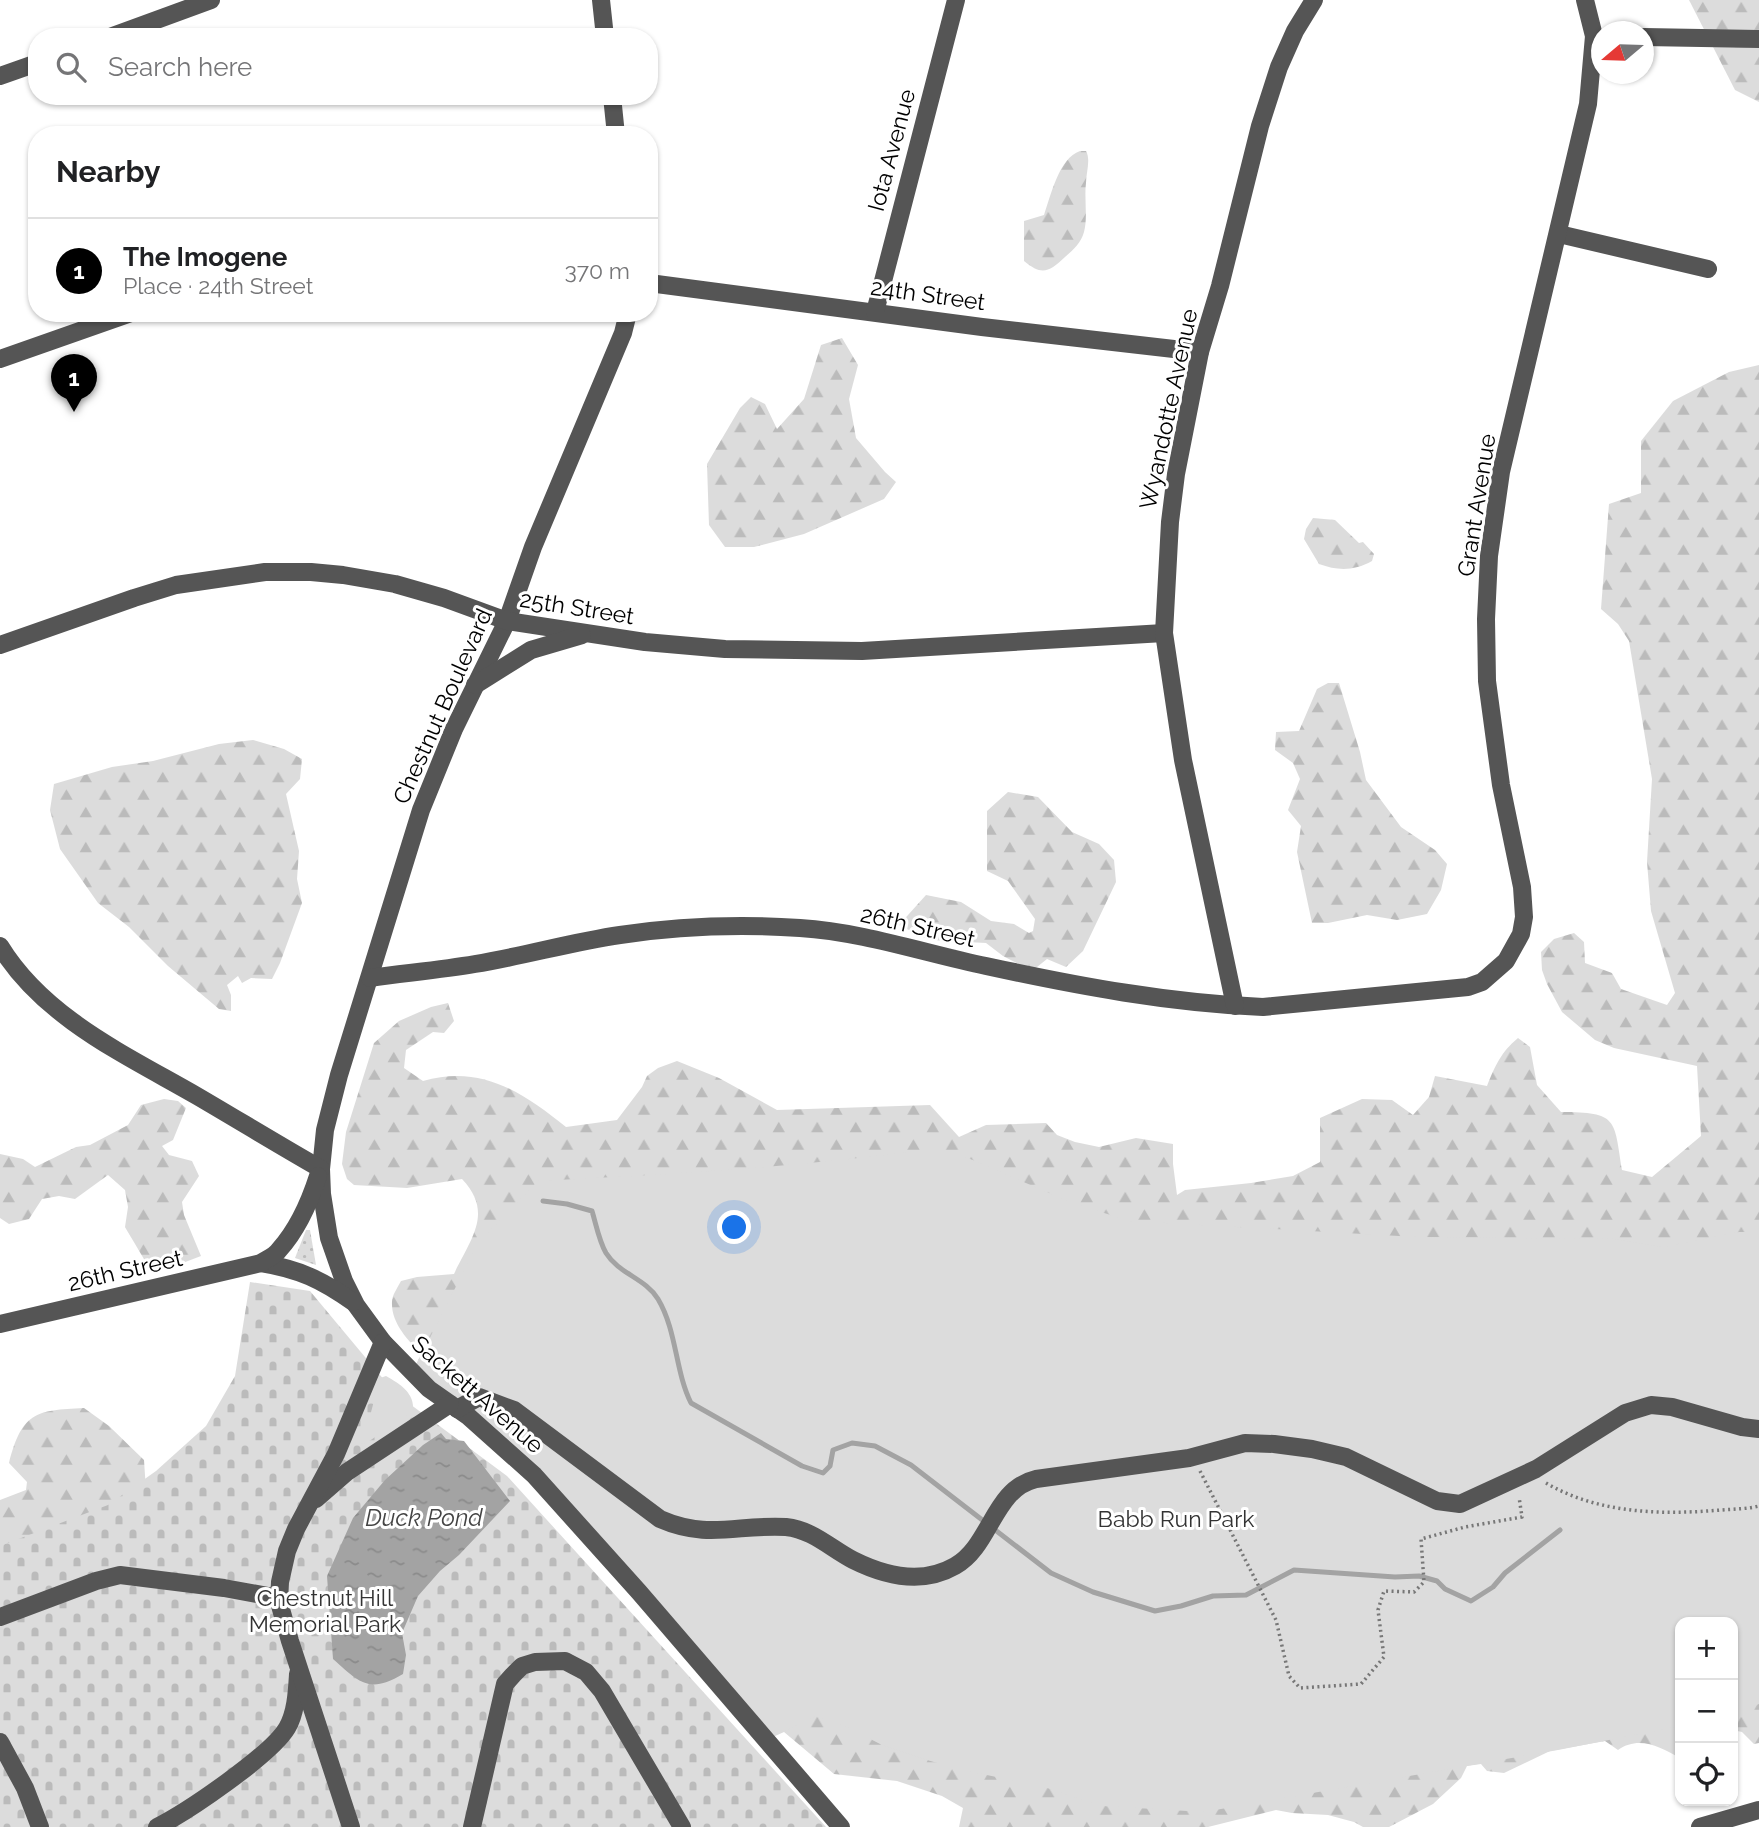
<!DOCTYPE html>
<html lang="en">
<head>
<meta charset="utf-8">
<style>
	body { margin:0; font-family:Raleway,sans-serif; background:#f6f6f6; color:#202124 }
	.controls { position:absolute; right:21px; bottom:21px; display:grid; overflow:hidden; border-radius:14px; box-shadow:0 2px 5px #0004 }
	.controls button { width:63px; height:63px; display:grid; place-items:center; padding:0; border:0; border-bottom:2px solid #e0e0e0; background:#fff; color:#202124; font:35px sans-serif }
	.compass { position:absolute; left:1591px; top:21px; width:63px; height:63px; border-radius:50%; background:#fff; box-shadow:0 2px 5px #0004; rotate:251deg }
	.you { position:absolute; left:735px; top:1228px; width:24px; height:24px; margin:-18px; border:5px solid #fff; border-radius:50%; background:#1a73e8; box-shadow:0 0 0 10px #1a73e833 }
	.badge { display:grid; place-items:center; width:46px; height:46px; border-radius:50%; background:#000; color:#fff; font-size:23px; font-weight:700 }
	.pin { position:absolute; translate:-50% -58px; filter:drop-shadow(0 2px 4px #0008) }
	.pin::after { content:''; position:absolute; top:37px; width:24px; height:21px; background:inherit; clip-path:polygon(0 0,100% 0,50% 100%) }
	.list { margin:0; padding:0; list-style:none }
	h2 { display:flex; justify-content:space-between; align-items:center; height:91px; margin:0; padding:0 28px; font-size:30px }
	h2 small { font-size:23px; font-weight:400; color:#757577 }
	.list li { display:grid; grid-template-columns:46px 1fr auto; gap:21px; align-items:center; box-sizing:border-box; height:105px; padding:0 28px; border-top:2px solid #e0e0e0 }
	.list b { display:block; font-size:26px; white-space:nowrap }
	.list p { margin:0; font-size:23px; white-space:nowrap; color:#757577 }
	.list em { font-size:23px; font-style:normal; color:#757577 }
	.icon { flex:none; width:38px; height:38px; fill:none; stroke:currentColor; stroke-width:2; stroke-linecap:round; stroke-linejoin:round }
	.map { position:relative; flex:none; width:1759px; height:1827px; overflow:hidden }
	.search { position:absolute; background:#fff; box-shadow:0 2px 5px #0004; left:28px; top:28px; width:630px; height:77px; display:flex; align-items:center; gap:18px; box-sizing:border-box; padding:0 24px; border-radius:28px; color:#757577; font-size:26px }
	.panel { position:absolute; background:#fff; box-shadow:0 2px 5px #0004; left:28px; top:126px; width:630px; height:196px; border-radius:28px }
	.map>svg:first-child { display:block }
</style>
</head>
<body>
<div class="map">
<svg width="1759" height="1827" viewBox="0 0 1759 1827">
	<defs>
		<pattern id="grass-dots" width="8" height="8" patternUnits="userSpaceOnUse" patternTransform="scale(1.75)"><rect width="8" height="8" fill="#dcdcdc"/><path d="M2 2h.1M6 6h.1" fill="none" stroke="#bbb" stroke-width="1.8" stroke-linecap="round"/></pattern>
		<pattern id="forest-firs" width="22" height="20" patternUnits="userSpaceOnUse" patternTransform="scale(1.75)"><rect width="22" height="20" fill="#dcdcdc"/><path d="M5 1l3.5 6h-7zM16 11l3.5 6h-7z" fill="#bbb"/></pattern>
		<pattern id="cemetery-stones" width="16" height="16" patternUnits="userSpaceOnUse" patternTransform="scale(1.75)"><rect width="16" height="16" fill="#dcdcdc"/><path d="M2 7V4a2 2 0 0 1 4 0v3zM10 15v-3a2 2 0 0 1 4 0v3z" fill="#bbb"/></pattern>
		<pattern id="water-ripples" width="26" height="14" patternUnits="userSpaceOnUse" patternTransform="scale(1.75)"><rect width="26" height="14" fill="#a3a3a3"/><path d="M2 4q2-2 4 0t4 0M15 11q2-2 4 0t4 0" fill="none" stroke="#8b8b8b"/></pattern>
	</defs>
	<rect width="100%" height="100%" fill="#fff"/>
	<path fill="url(#grass-dots)" d="M306,1230H310L316,1265L295,1258Z"/>
	<g fill="url(#forest-firs)">
		<path d="M1689,0H1759V102L1735,90Z"/>
		<path d="M1080,151H1086C1091,160 1086,173 1086,183C1084,198 1088,217 1084,232C1081,243 1073,250 1065,257C1049,272 1042,276 1024,261V221L1044,215C1051,195 1059,158 1080,151Z"/>
		<path d="M842,338L858,365L849,399L856,438L885,472L896,482L884,499L804,534L754,547H725L709,525L707,464L740,408L751,397L765,404L777,429L804,399L821,345Z"/>
		<path d="M1759,365V1743L1754,1744L1742,1732L1733,1730V1622H1680V1758C1660,1747 1639,1735 1618,1750L1605,1741L1550,1751L1504,1773L1487,1771L1481,1764L1467,1766L1461,1778L1433,1804L1389,1827H1363L1354,1822L1328,1815L1292,1813L1276,1810L1208,1827H959L963,1808L942,1796L897,1781L834,1774L784,1732L766,1740L601,1549L412,1373L421,1354C408,1340 391,1323 392,1302C392,1295 398,1287 401,1281L417,1277L454,1274C471,1238 494,1213 462,1179L407,1188L354,1185L347,1179L342,1164L346,1132L374,1043L399,1021L431,1007L448,1003L454,1021L444,1033L433,1032L406,1050L404,1068L423,1081C481,1064 522,1092 566,1127L617,1120L642,1087L647,1076L658,1068L677,1061L719,1078L777,1110L930,1105L959,1137L986,1125L1046,1123L1057,1135L1075,1142L1099,1147L1136,1138L1173,1144V1164L1177,1195L1185,1190L1251,1183L1293,1176L1320,1162V1118L1362,1099L1392,1100L1413,1115L1429,1097L1435,1076L1487,1086C1495,1066 1501,1052 1518,1038L1530,1047L1537,1085L1561,1112C1618,1112 1614,1119 1622,1170L1652,1177L1701,1136L1697,1066L1614,1048L1595,1040L1562,1012L1547,984L1542,970L1541,952L1554,939L1574,933L1584,942L1585,963L1612,973L1621,989L1667,1005L1675,993L1651,911L1647,862L1652,779L1629,641L1618,624L1601,609L1609,504L1641,493V441L1673,401L1729,372Z"/>
		<path d="M1313,518L1335,520L1359,543L1363,542L1374,554L1372,561C1354,571 1338,571 1319,564L1304,539L1306,529Z"/>
		<path d="M1328,683H1339L1360,752L1366,780L1401,827L1435,850L1447,864L1441,890L1427,914L1397,920L1367,915L1328,923H1312L1297,852L1301,826L1288,810L1300,779L1293,763L1275,750L1276,732L1299,731L1317,689Z"/>
		<path d="M253,740L284,749L302,759L300,779L286,794L299,851L297,879L302,903L280,963L272,979L251,978L242,983L238,976L227,985L231,995V1011L219,1009L168,966L129,927L98,903L60,849L50,810L54,784L112,767L153,761L219,744Z"/>
		<path d="M1008,792L1038,797L1072,832L1099,844L1114,860L1116,882L1083,951L1066,967L1047,959L1032,971L1003,956L986,943L929,940L899,925L926,895L961,902L991,921L1014,924L1029,933L1033,931L1035,919L1008,881L987,871V811Z"/>
		<path d="M164,1099L178,1101L186,1108L173,1140L162,1146L169,1155L192,1161L199,1176L182,1202L184,1215L201,1256L167,1269L151,1271L125,1227L128,1207L125,1190L108,1175L75,1199L59,1196L42,1199L29,1219L9,1224L0,1218V1154L23,1159L35,1167L76,1147L90,1145L128,1125L141,1105Z"/>
		<path d="M84,1408L109,1426L144,1460L148,1521L0,1604V1500L26,1490L27,1482L9,1463C22,1413 35,1410 84,1408Z"/>
	</g>
	<path fill="url(#cemetery-stones)" d="M250,1282L310,1291L395,1393L507,1476L826,1827H0V1546L108,1505L156,1471L206,1426L235,1376Z"/>
	<g fill="#dcdcdc">
		<path d="M908,1152H954L1075,1204L1130,1221L1417,1237L1615,1239L1663,1247L1739,1232H1759V1704L1733,1713V1622H1680V1726L1558,1750L1204,1812L1102,1806L1041,1786L962,1770L927,1760L882,1745L847,1727L816,1716L766,1740L601,1549L412,1373L478,1243L538,1181C661,1175 785,1168 908,1152Z"/>
		<path d="M386,1376C400,1384 415,1393 413,1411L365,1444L359,1443L356,1438L358,1431L370,1416L380,1378Z"/>
	</g>
	<path fill="url(#water-ripples)" d="M441,1433L446,1439L464,1441L510,1501L459,1555L440,1571L418,1596L402,1633L406,1655L403,1674C369,1694 360,1683 333,1659L327,1576L353,1518L385,1480L423,1445Z"/>
	<g fill="none" stroke-linecap="round" stroke-linejoin="round">
		<path stroke="#a3a3a3" stroke-width="5" d="M543,1201L567,1204L592,1211C596,1224 599,1241 606,1253C619,1274 645,1278 658,1299C677,1331 675,1371 691,1403L802,1466L823,1473L830,1466L833,1450L852,1443L875,1446L911,1465L1051,1573L1093,1592L1155,1611L1181,1606L1213,1596L1246,1595L1294,1570L1395,1577L1419,1576L1437,1581L1445,1589L1471,1601L1493,1587L1505,1573L1560,1530"/>
		<g stroke="#777" stroke-width="3.5" stroke-dasharray="2 3.5" stroke-linecap="butt">
			<path d="M1200,1471L1276,1620L1289,1676L1300,1688L1361,1684L1384,1657L1378,1610L1384,1591L1414,1592L1424,1582L1421,1539L1465,1527L1522,1517L1519,1497"/>
			<path d="M1546,1483C1599,1514 1662,1515 1721,1510C1734,1509 1747,1509 1759,1506"/>
		</g>
		<g stroke="#555" stroke-width="18">
			<path d="M601,0L605,37"/>
			<path d="M110,37L211,0"/>
			<path d="M1644,37L1759,39"/>
			<path d="M0,76L37,63"/>
			<path d="M612,96L616,135"/>
			<path d="M1559,234L1708,269"/>
			<path d="M649,283L982,327L1200,352"/>
			<path d="M875,312L956,0"/>
			<path d="M628,313L623,333L533,547L507,621L454,729L421,810L339,1075L325,1130L321,1169L322,1194L329,1238L344,1281L356,1305L383,1342L429,1389L469,1417L534,1475L639,1592L841,1827"/>
			<path d="M0,359L131,313"/>
			<path d="M0,645L134,598L176,585L265,572H311L343,575L395,584L444,598L507,621L645,642L725,649L862,651L1164,633"/>
			<path d="M475,685L531,650L582,635"/>
			<path d="M0,946C44,1018 126,1055 197,1096C238,1120 279,1145 321,1169"/>
			<path d="M370,978C405,973 440,970 475,964C524,956 572,942 620,935C680,926 739,924 800,928C863,932 924,953 986,966C1078,986 1169,1003 1263,1007L1468,987L1482,982L1506,961L1521,934L1524,917L1522,887L1501,785L1487,681L1486,619L1489,556L1501,472L1588,104L1594,36L1585,0"/>
			<path d="M1235,1006L1183,760L1164,633L1170,522L1176,474L1200,352L1220,286L1260,126L1279,67L1295,31L1314,0"/>
			<path d="M261,1263C299,1269 322,1280 353,1302"/>
			<path d="M0,1324L261,1263C267,1259 275,1256 279,1250C297,1230 310,1201 318,1176"/>
			<path d="M457,1409L479,1397L514,1410L660,1519C708,1540 738,1524 786,1527C813,1530 830,1548 853,1560C885,1576 922,1585 955,1566C991,1546 993,1489 1036,1479L1189,1458L1245,1443L1274,1444L1312,1449L1346,1457L1437,1501L1460,1504L1536,1469L1625,1413L1651,1405L1672,1407L1742,1427L1759,1429"/>
			<path d="M316,1499L347,1472L450,1404"/>
			<path d="M0,1617L96,1581L120,1575L224,1588L279,1598"/>
			<path d="M0,1742L25,1788L40,1827"/>
			<path d="M157,1827C187,1812 271,1755 287,1728C296,1713 297,1691 298,1674"/>
			<path d="M351,1827L290,1641L279,1602L280,1582L287,1551L296,1529L336,1454L383,1342"/>
			<path d="M472,1827L505,1684L513,1675L522,1666L535,1662L565,1661L586,1672L602,1691L682,1827"/>
			<path d="M1700,1827L1759,1810"/>
		</g>
	</g>
	<g text-anchor="middle" dominant-baseline="central" stroke-width="6" stroke-linejoin="round" paint-order="stroke">
		<g font-size="23" fill="#000" stroke="#fff">
			<text transform="translate(891 150) rotate(-75)">Iota Avenue</text>
			<text transform="translate(928 294) rotate(8)">24th Street</text>
			<text transform="translate(1168 409) rotate(-78)">Wyandotte Avenue</text>
			<text transform="translate(1476 505) rotate(-81)">Grant Avenue</text>
			<text transform="translate(577 607) rotate(9)">25th Street</text>
			<text transform="translate(442 706) rotate(-66)">Chestnut Boulevard</text>
			<text transform="translate(918 926) rotate(13)">26th Street</text>
			<text transform="translate(125 1270) rotate(-13)">26th Street</text>
			<text transform="translate(478 1394) rotate(41)">Sackett Avenue</text>
		</g>
		<g font-size="23" fill="#333" stroke="#fff">
			<text x="1176" y="1518">Babb Run Park</text>
			<text x="325" y="1597">Chestnut Hill<tspan x="325" dy="26">Memorial Park</tspan></text>
		</g>
		<g font-size="24" font-style="italic" fill="#444" stroke="#fff">
			<text x="424" y="1517">Duck Pond</text>
		</g>
	</g>
</svg>
<div class="controls">
<button>+</button>
<button>−</button>
<button><svg class="icon" aria-label="locate" viewBox="0 0 24 24"><circle cx="12" cy="12" r="6"/><path d="M12 2v4M12 18v4M2 12h4M18 12h4"/></svg></button>
</div>
<svg class="compass" viewBox="-18 -18 36 36"><path d="M0-13l5 13h-10z" fill="#e53935"/><path d="M0 13l5-13h-10z" fill="#757577"/></svg>
<div class="you"></div>
<div class="pin badge" style="left:74px;top:412px">1</div>
<div class="search"><svg class="icon" aria-label="search" viewBox="0 0 24 24"><circle cx="10" cy="10" r="6"/><path d="M15 15l6 6"/></svg>Search here</div>
<section class="panel">
<h2>Nearby<small></small></h2>
<ul class="list">
<li><span class="badge">1</span><div><b>The Imogene</b><p>Place · 24th Street</p></div><em>370 m</em></li>
</ul>
</section>
</div>
</body>
</html>
